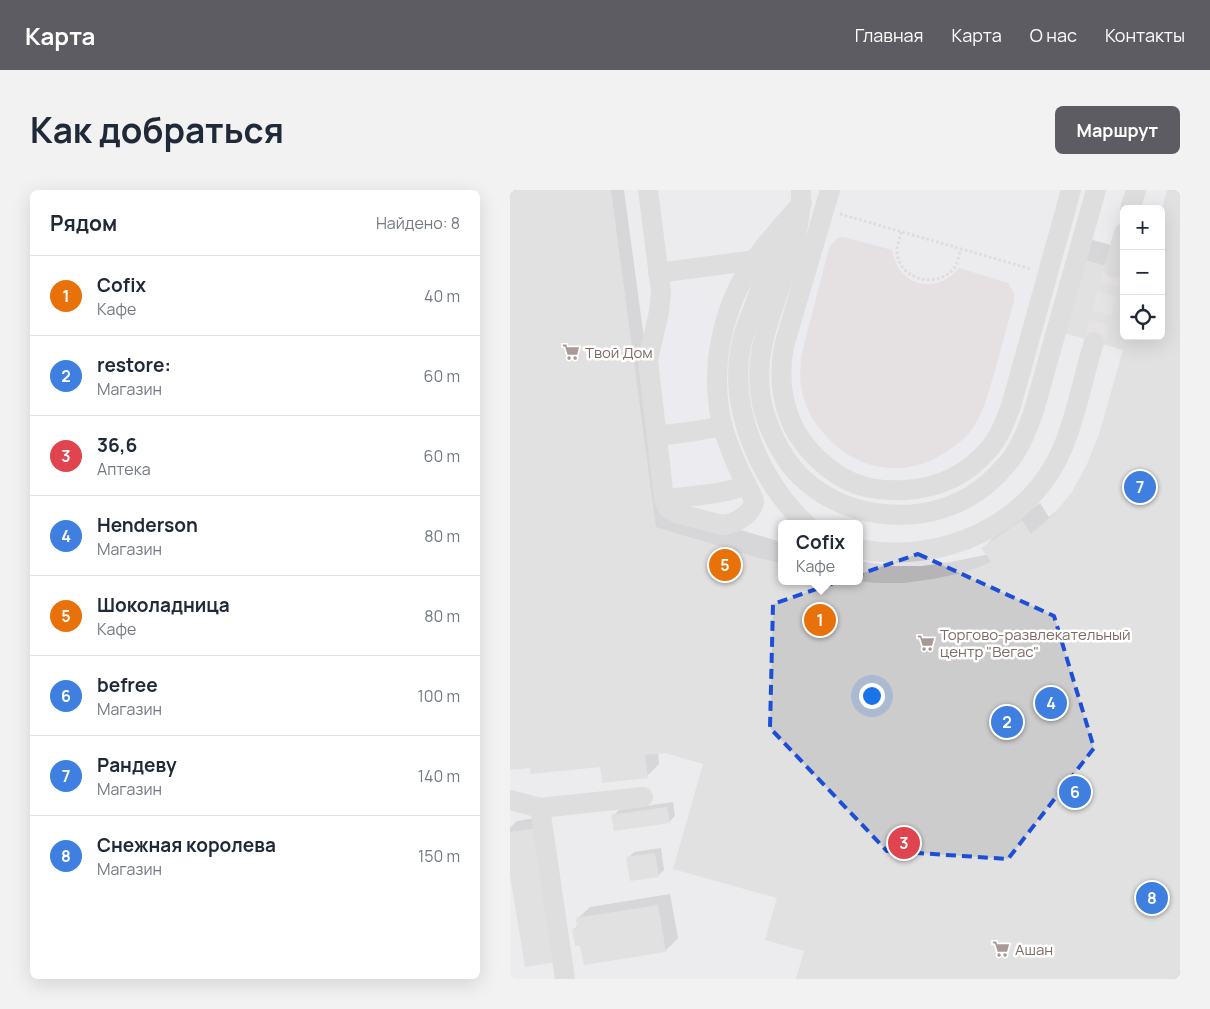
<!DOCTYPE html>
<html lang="ru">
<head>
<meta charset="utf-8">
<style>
	body { margin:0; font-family:Manrope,sans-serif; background:#f2f2f3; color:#1f2937 }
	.controls { position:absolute; right:15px; top:15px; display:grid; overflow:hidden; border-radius:8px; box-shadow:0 5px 20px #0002 }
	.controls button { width:45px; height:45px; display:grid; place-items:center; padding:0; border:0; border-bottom:1px solid #e0e1e3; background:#fff; color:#1f2937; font:25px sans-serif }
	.you { position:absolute; left:361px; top:505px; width:18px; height:18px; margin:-12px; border:4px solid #fff; border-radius:50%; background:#1a73e8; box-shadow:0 0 0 8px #1a73e833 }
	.badge { display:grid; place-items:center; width:32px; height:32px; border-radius:50%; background:#5d5c62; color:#fff; font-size:16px; font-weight:700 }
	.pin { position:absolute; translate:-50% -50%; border:2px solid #fff; box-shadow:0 1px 5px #0006 }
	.popup { position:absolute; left:268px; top:330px; width:85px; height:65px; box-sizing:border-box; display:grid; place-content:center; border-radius:8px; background:#fff; filter:drop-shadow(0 1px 4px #0005); font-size:16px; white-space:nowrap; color:#747a83 }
	.popup b { font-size:19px; color:#1f2937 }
	.popup::after { content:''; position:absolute; left:50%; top:100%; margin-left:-10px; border:10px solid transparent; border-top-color:#fff }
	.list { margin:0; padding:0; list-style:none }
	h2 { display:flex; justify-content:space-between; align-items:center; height:65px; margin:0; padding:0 20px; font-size:21px }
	h2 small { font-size:16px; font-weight:400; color:#747a83 }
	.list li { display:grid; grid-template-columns:32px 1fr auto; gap:15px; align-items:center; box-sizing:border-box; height:80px; padding:0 20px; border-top:1px solid #e0e1e3 }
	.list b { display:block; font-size:19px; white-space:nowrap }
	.list p { margin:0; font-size:16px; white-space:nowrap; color:#747a83 }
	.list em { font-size:16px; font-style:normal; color:#747a83 }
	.icon { flex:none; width:28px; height:28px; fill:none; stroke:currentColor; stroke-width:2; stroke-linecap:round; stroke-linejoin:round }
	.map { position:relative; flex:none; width:670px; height:789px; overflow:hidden; border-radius:8px }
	header { display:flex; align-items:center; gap:30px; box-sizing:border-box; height:70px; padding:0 25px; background:#5d5c62; color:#fff }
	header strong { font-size:24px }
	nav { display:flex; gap:28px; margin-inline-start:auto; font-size:18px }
	.intro { display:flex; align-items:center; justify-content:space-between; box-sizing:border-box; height:120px; padding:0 30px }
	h1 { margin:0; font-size:35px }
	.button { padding:12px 22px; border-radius:8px; background:#5d5c62; color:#fff; font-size:18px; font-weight:700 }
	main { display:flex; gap:30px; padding:0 30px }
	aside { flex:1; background:#fff; border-radius:8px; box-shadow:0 5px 20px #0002 }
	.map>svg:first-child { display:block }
</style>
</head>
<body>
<header>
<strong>Карта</strong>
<nav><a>Главная</a><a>Карта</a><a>О нас</a><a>Контакты</a></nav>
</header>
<div class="intro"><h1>Как добраться</h1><a class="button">Маршрут</a></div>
<main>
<aside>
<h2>Рядом<small>Найдено: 8</small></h2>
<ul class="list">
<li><span class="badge" style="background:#e8710a">1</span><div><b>Cofix</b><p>Кафе</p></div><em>40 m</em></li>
<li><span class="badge" style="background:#3f7fe0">2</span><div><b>restore:</b><p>Магазин</p></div><em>60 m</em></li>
<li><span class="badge" style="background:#e0444e">3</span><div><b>36,6</b><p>Аптека</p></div><em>60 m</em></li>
<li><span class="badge" style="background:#3f7fe0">4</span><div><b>Henderson</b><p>Магазин</p></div><em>80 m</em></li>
<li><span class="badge" style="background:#e8710a">5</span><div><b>Шоколадница</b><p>Кафе</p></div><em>80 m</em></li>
<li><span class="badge" style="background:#3f7fe0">6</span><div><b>befree</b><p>Магазин</p></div><em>100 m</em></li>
<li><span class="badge" style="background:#3f7fe0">7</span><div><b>Рандеву</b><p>Магазин</p></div><em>140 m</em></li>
<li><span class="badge" style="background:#3f7fe0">8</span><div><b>Снежная королева</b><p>Магазин</p></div><em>150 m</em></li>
</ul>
</aside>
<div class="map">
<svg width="670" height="789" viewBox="0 0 670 789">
	<rect width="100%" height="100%" fill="#f2f3f4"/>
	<path fill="#e4e2e4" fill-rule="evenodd" d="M0,0H670V789H0ZM614,19H651V146H614ZM271,334H349V391H271Z"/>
	<g fill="#e4e2e8">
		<path d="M319,38L374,52L378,54L382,60L333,47C326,48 323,52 319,58C313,80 308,102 302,124C296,148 288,171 291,195C296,229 320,260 352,273C357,275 364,275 370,276C393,279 405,278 425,268C437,262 450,254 459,243C474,224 480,196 487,173C492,152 498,132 504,111V104L498,93L449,78L454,76H460L520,94L488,212C483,225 478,238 469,249C454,269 432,281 408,285C393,287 377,287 363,284C347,280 332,271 320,260C286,231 277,192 288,150Z"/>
		<path d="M174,97C178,97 182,96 186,97C193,99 205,106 207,113C209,117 199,142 197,150C195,162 195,175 195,188C195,199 199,212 192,222C188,229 168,234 161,230C158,228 158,226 157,223L151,171L155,151L165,126L169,100L172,98Z"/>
		<path d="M200,253L206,254L209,257L216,282L214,289L208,291L173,296C170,294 168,295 167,291C163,284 162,266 164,259L170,257Z"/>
	</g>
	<path fill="#d6cbcb" d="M333,47L382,60C387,96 426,106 449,78L498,93L504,104V111C498,133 492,155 486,177C479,199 474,225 459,243C453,250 446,255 439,260C395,291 343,281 311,240C300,227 293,212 291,195C288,172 295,150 301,128C307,105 313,82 319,58C323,52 326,48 333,47Z"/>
	<g fill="#0003">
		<path d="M0,0H114L158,326L164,320L271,352V391H349V354L353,355L349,371L383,376H412L441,372L475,365L477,364L473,358L490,341L530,313L539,327L551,317L563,303L578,274L590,245L614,159L538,138L576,48L614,59V146H651L659,0H670V789H288L296,760L268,707L195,573L155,561L148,562L149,574L137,586L91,575L22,576L0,579Z"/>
		<path d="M163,612L165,626L159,632L103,626L109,620Z"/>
		<path d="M38,626L0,677V638L7,631Z"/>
		<path d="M151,658L154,680L148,686L118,668L124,662Z"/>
		<path d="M160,704L168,748L156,760L71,754L64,739L68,735L67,729L80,717Z"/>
	</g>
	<g fill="#cdcccc">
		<path d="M0,0H101L146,337L249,368L271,373V391H349L365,393H394L423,389L456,382L481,372L471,358L512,330L521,344L543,325L562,302L577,274L589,244L613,160L537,138L558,65L614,81V146H651V22L657,0H670V789H286L294,761L255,750L267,708L163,679L193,574L155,563L135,565L138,588L92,593L90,577L21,584L20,578L0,580Z"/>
		<path d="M157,617L160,633L104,641L101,625Z"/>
		<path d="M26,638L47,772L15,777L0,685V642Z"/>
		<path d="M145,663L149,687L120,691L116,667Z"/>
		<path d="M148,715L156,762L74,775L70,756H65L62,739L67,738L66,728Z"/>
	</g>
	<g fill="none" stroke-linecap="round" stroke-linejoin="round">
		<path stroke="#d6d1d0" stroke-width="20" stroke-dasharray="20 10" stroke-linecap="butt" d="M584,152L604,78"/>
		<g stroke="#c6c4c4" stroke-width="3" stroke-dasharray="2.5 2.5" stroke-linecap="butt">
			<path d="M330,24L521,79"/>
			<path d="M391,42C390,48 387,55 387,61C388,90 428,100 445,77C448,72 449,64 451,59"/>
		</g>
		<g stroke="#c8c6c6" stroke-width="20">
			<path d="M138,0L151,102L149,122L138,170L154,309L157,317L166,323L212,335C225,334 242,325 244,311C240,300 234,290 229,280C223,266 216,250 212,234C199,178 212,118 244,71C258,50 276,32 292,13"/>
			<path d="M291,0C292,17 289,32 285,49C271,109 235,161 255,225C262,246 272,267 288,284C331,328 403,337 457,308C472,300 486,287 497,274C510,259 516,241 523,224L586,0"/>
			<path d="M320,0L274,156C270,177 270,196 276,217C286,255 322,290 360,298C372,300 383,301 395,300C428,298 456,286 478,260C489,248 495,232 501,216L561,0"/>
			<path d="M620,19L626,0"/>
			<path d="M268,49C260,71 253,93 245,114C239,130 232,145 230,162C220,223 252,293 296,334"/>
			<path d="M604,78L614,43"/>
			<path d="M148,83L245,70"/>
			<path d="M147,246L186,241L213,236"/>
			<path d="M154,309C181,306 211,305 237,295"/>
			<path d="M349,359C430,375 521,336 553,257C567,224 573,187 584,152"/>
			<path d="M0,610L30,618L133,607"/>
			<path d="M30,618L55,789"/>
		</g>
	</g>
	<path d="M0 0H670V789H0ZM408,364L544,426L584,558L498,669L377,661L260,538L263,414Z" fill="#f2f3f4" fill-opacity=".55" fill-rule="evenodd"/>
	<path fill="none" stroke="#1d4ed8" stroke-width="4" stroke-dasharray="10 6" stroke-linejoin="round" d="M408,364L544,426L584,558L498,669L377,661L260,538L263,414Z"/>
	<defs>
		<g id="supermarket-bare" transform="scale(1.35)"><path d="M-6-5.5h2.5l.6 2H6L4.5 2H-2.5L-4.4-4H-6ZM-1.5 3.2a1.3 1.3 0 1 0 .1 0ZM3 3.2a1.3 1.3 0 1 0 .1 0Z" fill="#a99a96" stroke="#fff" stroke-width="2.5" paint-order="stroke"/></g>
	</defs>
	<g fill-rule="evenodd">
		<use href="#supermarket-bare" x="61" y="162"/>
		<use href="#supermarket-bare" x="416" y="453"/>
		<use href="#supermarket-bare" x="491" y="759"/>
	</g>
	<g text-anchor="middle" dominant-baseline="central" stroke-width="5" stroke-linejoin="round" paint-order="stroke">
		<g font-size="15" fill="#816a64" stroke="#fff" text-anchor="start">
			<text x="75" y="162">Твой Дом</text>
			<text x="430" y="444">Торгово-развлекательный<tspan x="430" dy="17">центр "Вегас"</tspan></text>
			<text x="505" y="759">Ашан</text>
		</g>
	</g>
</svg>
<div class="controls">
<button>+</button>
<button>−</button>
<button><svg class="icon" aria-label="locate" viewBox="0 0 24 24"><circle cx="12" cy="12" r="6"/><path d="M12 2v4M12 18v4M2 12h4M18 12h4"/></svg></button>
</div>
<div class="you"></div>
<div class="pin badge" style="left:310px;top:430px;background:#e8710a">1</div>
<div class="popup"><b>Cofix</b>Кафе</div>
<div class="pin badge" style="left:497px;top:532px;background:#3f7fe0">2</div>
<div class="pin badge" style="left:394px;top:653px;background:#e0444e">3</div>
<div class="pin badge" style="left:541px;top:513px;background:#3f7fe0">4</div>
<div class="pin badge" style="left:215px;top:375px;background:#e8710a">5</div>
<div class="pin badge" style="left:565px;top:602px;background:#3f7fe0">6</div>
<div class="pin badge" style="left:630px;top:297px;background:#3f7fe0">7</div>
<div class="pin badge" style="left:642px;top:708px;background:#3f7fe0">8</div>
</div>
</main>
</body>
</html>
